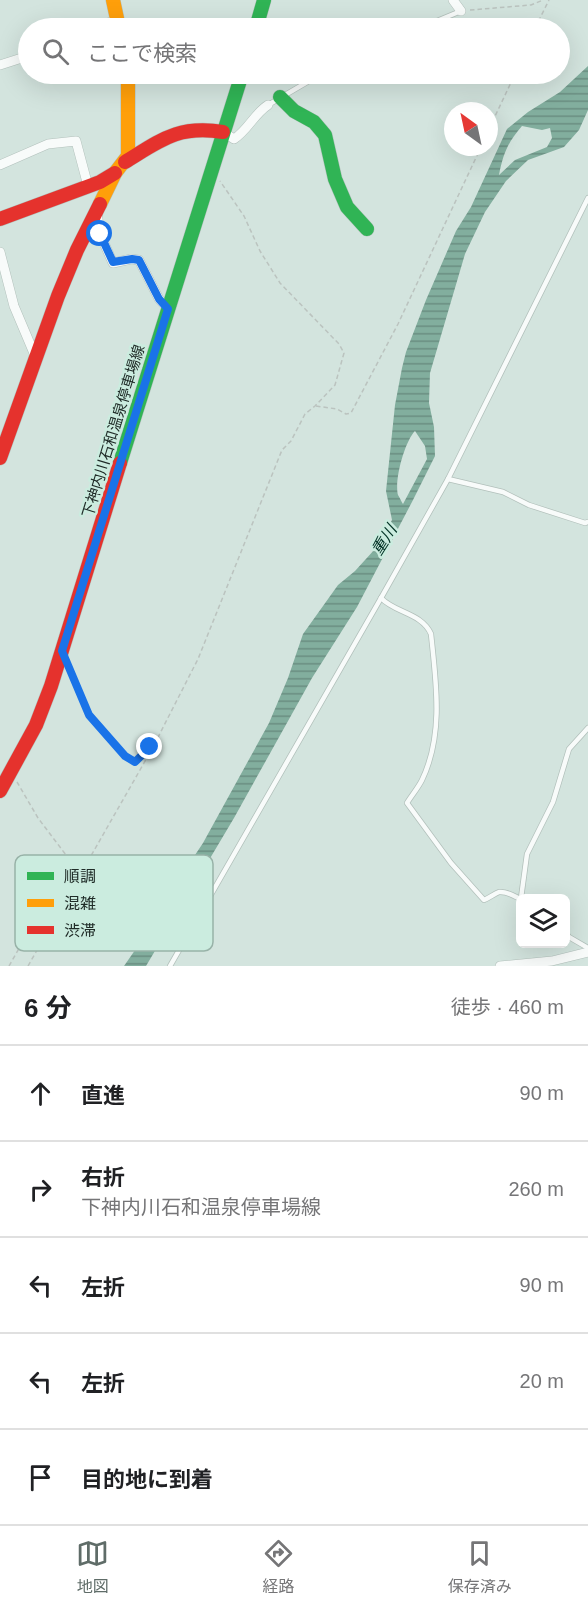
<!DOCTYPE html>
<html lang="ja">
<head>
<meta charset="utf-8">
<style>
	body { margin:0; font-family:Helvetica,"Noto Sans JP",sans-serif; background:#f6f6f6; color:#202124 }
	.controls { position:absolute; right:18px; bottom:18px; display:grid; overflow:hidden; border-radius:9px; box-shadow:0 6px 24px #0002 }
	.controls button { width:54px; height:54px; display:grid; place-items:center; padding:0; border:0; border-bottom:2px solid #e0e0e0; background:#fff; color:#202124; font:30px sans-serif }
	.compass { position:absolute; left:444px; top:102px; width:54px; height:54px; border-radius:50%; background:#fff; box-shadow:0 6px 24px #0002; rotate:327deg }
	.stop { position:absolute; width:18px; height:18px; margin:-14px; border:4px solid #1a73e8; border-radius:50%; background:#fff }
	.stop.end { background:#1a73e8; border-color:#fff; box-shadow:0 2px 6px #0008 }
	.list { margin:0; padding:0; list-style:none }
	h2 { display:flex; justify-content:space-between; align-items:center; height:78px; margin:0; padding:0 24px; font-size:26px }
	h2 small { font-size:20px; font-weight:400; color:#757577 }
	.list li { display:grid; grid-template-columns:39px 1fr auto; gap:18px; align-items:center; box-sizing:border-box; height:96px; padding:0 24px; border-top:2px solid #e0e0e0 }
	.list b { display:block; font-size:22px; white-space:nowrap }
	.list p { margin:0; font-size:20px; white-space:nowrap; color:#757577 }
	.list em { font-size:20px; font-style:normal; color:#757577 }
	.icon { flex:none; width:33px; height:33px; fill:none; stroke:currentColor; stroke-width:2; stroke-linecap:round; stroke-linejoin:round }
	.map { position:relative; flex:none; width:588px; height:966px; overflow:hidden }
	.search { position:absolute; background:#fff; box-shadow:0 6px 24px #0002; left:18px; right:18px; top:18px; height:66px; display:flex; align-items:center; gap:15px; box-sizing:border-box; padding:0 21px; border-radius:33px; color:#757577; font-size:22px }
	.sheet { height:558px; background:#fff }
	nav { display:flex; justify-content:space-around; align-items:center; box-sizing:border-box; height:84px; border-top:2px solid #e0e0e0; background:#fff; font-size:16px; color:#757577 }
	nav a { display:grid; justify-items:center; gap:3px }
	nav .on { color:#5f6c68 }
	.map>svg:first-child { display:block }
</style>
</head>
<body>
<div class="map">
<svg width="588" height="966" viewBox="0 0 588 966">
	<defs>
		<pattern id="water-rules" width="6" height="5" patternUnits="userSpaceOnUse" patternTransform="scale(1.5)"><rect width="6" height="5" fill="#82ae9e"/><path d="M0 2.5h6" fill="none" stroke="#6a8e81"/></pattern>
	</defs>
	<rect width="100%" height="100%" fill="#d3e4de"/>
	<path fill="url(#water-rules)" fill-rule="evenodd" d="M588,66V110L579,130L564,147L528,160L506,181L485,212L465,254L430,373L429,403L434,427L435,456L413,500L357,607L312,678L234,818L146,966H124L149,930L183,873L203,843L269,723L288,678L303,634L338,585L355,571L375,549L392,520L386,491L395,405L402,368L406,352L426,300L456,231L471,207L507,129L528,112L560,92ZM522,126L542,130L550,128L552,138L547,147L515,160L499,175C503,154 508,142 522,126ZM415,431L425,446L427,459L403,504C402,503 399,496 398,495C394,480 405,441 415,431Z"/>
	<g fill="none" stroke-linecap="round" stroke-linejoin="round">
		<g stroke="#b2c0bb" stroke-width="6">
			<g id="lane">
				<path d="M420,28L461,11"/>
				<path d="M268,105L321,74"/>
				<path d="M448,479L503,492L529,505L585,523L588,522"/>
				<path d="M381,598C395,613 422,613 431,634C436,682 444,734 422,780C418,788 412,795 407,803L451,863L484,900C489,898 494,894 499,892C507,891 514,896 520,899"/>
				<path d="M521,898L527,854L553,802L569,749L588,728"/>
				<path d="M566,933L569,937L588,948"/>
				<path d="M170,966L381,598L448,479L588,198"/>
			</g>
		</g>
		<g stroke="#b2c0bb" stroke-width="10">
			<g id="street">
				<path d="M453,0L461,11"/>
				<path d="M92,28L117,20"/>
				<path d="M0,65L28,56"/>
				<path d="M223,132L234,139C248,130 254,114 268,105"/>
				<path d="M0,165L48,144L76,141L88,186"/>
				<path d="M97,212L100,234L113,263L131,259L139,260L159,299L168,309"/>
				<path d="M0,252L14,306L36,358"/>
				<path d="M500,966L552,961L588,952"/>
			</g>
		</g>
		<g stroke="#b2c0bb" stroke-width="15">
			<g id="fast">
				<path d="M256,28L264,0"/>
				<path d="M280,97L294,111L314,122L325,135L335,179L347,207L367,229"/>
				<path d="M120,463L242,74"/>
			</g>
		</g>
		<g stroke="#b2c0bb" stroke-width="15">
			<g id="slow">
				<path d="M113,0L119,28"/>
				<path d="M100,204L115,173L128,156V74"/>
			</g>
		</g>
		<g stroke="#b2c0bb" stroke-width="15">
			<g id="jam">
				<path d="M125,162C161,140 178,125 223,132"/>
				<path d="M0,219L100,182L115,173"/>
				<path d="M0,458L58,296L77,250L100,204"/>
				<path d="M0,791L36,725L51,686L120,463"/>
			</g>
		</g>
		<g stroke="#bbc3bf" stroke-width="1.5" stroke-dasharray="4.5 3" stroke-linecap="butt">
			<path d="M470,10L531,5L543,0"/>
			<path d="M535,28L549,0"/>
			<path d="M489,129L515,74"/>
			<path d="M316,406L337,409L346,414L351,413L398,324L481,147"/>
			<path d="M69,666L89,715L125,756L135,762L150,747L154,745"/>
			<path d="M9,966L65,868L67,861L66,855L38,818L17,782"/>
			<path d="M28,966L152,749L198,659L282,450L291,441L305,414L315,406L335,385L344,353L339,344L280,283L260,251L244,216L220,181"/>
		</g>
		<use href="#lane" stroke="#f8fbfa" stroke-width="4.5"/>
		<use href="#street" stroke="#f8fbfa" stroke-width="9"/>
		<use href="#fast" stroke="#30b455" stroke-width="14"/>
		<use href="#slow" stroke="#ff9f0a" stroke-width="14"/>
		<use href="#jam" stroke="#e5322d" stroke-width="14"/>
	</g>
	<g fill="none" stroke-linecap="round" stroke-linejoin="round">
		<path stroke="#1a73e8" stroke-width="8" d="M100,234L113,262L132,259L139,260L159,299L168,309L62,651L89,715L125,756L135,762L150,747"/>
	</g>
	<g text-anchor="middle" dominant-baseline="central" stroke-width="5" stroke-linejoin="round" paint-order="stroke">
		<g font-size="15" fill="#202c28" stroke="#cbecdf">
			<text transform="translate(113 431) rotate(-73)">下神内川石和温泉停車場線</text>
		</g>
		<g font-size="16" font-style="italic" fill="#003224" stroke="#cbecdf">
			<text transform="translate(384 540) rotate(-58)">重川</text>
		</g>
	</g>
	<rect x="15" y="855" width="198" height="96" rx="9" fill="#cbecdf" stroke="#98b2a8" stroke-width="1.5"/>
	<rect x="27" y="872" width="27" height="8" fill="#30b455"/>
	<rect x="27" y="899" width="27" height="8" fill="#ff9f0a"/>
	<rect x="27" y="926" width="27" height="8" fill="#e5322d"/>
	<g font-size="16" fill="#202c28">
		<text x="64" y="882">順調</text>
		<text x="64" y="909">混雑</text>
		<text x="64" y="936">渋滞</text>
	</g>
</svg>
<div class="controls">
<button><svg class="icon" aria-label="layers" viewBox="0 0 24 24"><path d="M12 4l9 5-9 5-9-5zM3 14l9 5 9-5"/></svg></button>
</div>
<svg class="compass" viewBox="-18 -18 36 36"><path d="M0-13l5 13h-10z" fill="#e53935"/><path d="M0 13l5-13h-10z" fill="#757577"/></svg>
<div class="stop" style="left:100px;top:234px"></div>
<div class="stop end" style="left:150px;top:747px"></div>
<div class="search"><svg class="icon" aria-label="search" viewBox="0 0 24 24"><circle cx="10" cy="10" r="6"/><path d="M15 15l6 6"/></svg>ここで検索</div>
</div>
<section class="sheet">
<h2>6 分<small>徒歩 · 460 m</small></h2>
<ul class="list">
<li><svg class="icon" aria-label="ahead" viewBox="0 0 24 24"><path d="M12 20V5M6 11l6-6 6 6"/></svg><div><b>直進</b></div><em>90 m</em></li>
<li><svg class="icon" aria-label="right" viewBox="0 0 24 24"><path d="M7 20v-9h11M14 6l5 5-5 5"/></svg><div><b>右折</b><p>下神内川石和温泉停車場線</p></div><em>260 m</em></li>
<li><svg class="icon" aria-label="left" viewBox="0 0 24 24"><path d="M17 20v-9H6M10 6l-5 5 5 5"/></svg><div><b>左折</b></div><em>90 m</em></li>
<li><svg class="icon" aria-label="left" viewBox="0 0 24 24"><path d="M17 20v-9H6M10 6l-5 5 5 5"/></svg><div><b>左折</b></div><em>20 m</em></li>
<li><svg class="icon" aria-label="arrive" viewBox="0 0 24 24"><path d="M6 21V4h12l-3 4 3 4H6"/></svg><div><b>目的地に到着</b></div></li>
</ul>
</section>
<nav>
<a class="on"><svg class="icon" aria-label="map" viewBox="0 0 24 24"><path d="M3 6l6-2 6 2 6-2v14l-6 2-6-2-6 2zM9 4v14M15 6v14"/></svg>地図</a>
<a><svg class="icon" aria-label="directions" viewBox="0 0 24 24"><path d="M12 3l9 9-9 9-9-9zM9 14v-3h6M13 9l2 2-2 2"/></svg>経路</a>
<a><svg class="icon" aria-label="saved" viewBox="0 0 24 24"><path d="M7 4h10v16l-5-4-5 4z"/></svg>保存済み</a>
</nav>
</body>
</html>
